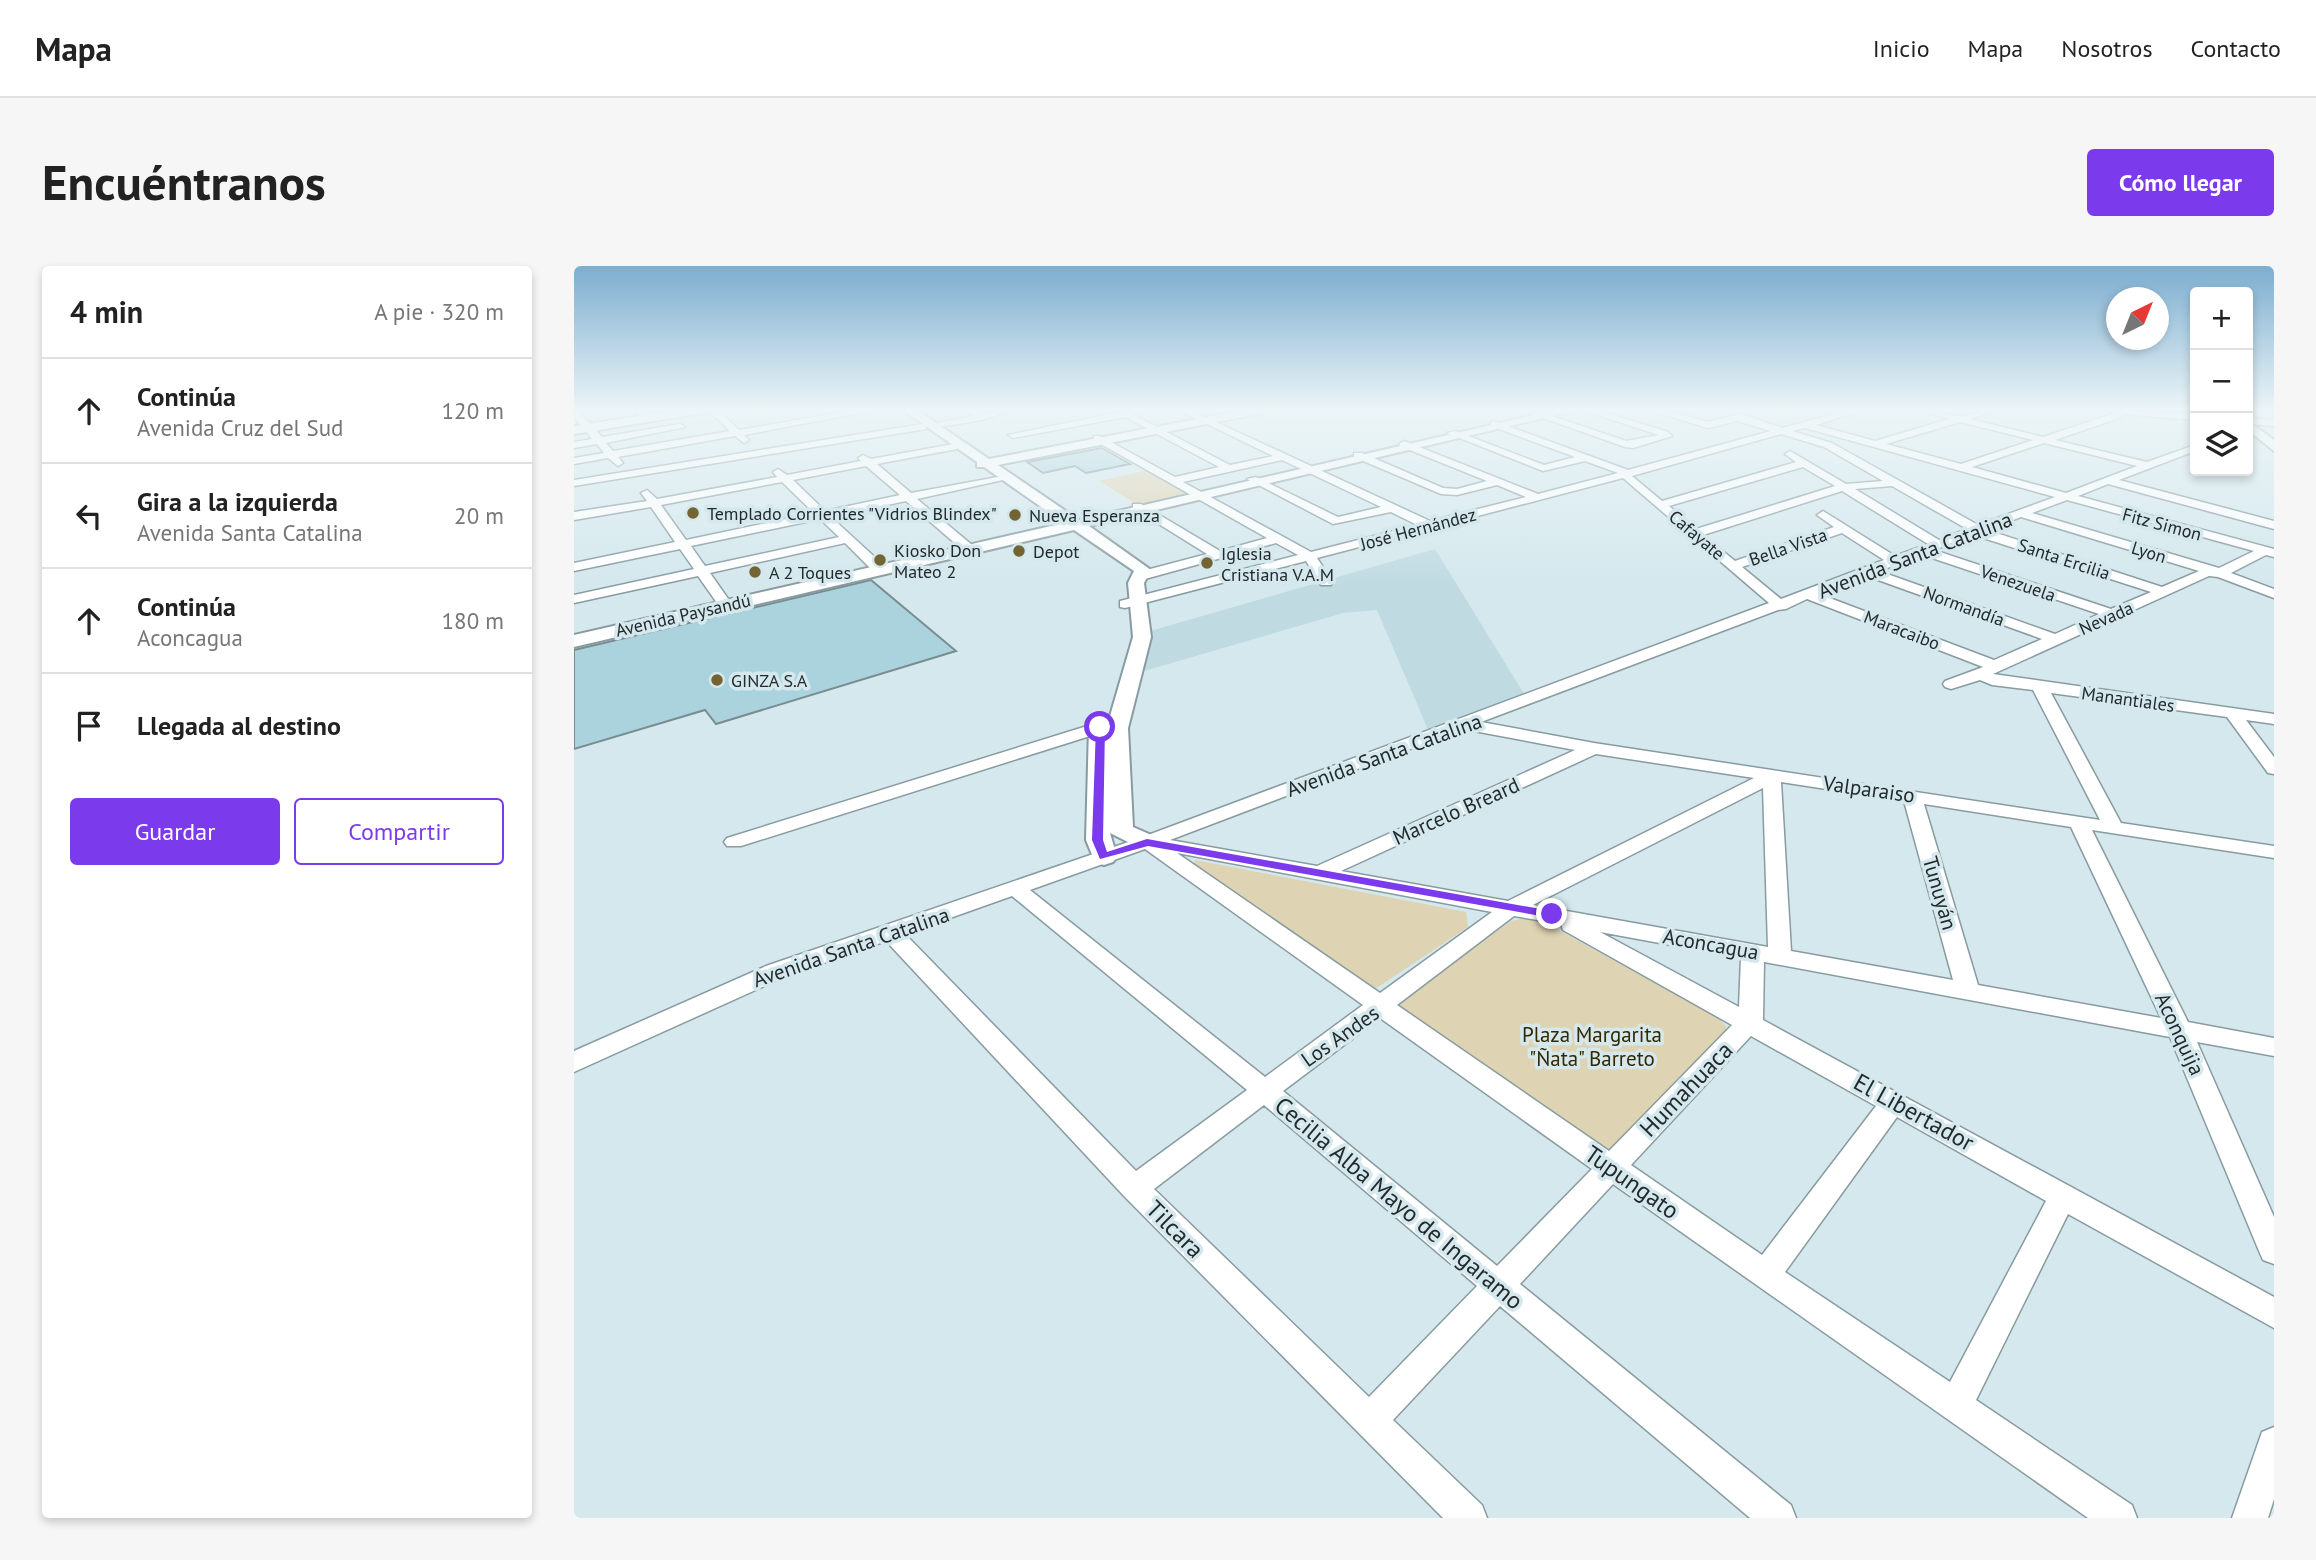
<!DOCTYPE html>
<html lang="es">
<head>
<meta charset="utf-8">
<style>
	body { margin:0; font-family:"PT Sans",sans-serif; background:#f6f6f6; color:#222 }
	.controls { position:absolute; right:21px; top:21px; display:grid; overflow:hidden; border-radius:7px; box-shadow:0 4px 10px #0003 }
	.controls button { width:63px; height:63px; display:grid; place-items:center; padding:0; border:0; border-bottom:2px solid #e0e0e0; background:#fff; color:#222; font:35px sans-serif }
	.compass { position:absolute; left:1532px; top:21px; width:63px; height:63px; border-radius:50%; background:#fff; box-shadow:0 4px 10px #0003; rotate:43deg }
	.stop { position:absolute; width:21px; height:21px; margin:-16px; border:5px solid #7c3aed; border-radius:50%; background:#fff }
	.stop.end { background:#7c3aed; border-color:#fff; box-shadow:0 2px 7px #0008 }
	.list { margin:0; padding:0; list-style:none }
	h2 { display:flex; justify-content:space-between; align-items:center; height:91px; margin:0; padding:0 28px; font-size:30px }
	h2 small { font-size:23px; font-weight:400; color:#767676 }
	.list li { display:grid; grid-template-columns:46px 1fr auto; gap:21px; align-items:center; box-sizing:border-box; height:105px; padding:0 28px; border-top:2px solid #e0e0e0 }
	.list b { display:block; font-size:26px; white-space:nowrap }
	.list p { margin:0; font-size:23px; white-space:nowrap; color:#767676 }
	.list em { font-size:23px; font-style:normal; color:#767676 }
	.actions { display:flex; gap:14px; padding:21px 28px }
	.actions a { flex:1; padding:16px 0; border:2px solid #7c3aed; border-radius:7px; text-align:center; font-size:24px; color:#7c3aed }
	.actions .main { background:#7c3aed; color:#fff }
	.icon { flex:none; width:38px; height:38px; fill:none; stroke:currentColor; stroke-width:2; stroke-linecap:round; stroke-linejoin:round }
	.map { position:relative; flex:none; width:1700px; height:1252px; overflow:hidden; border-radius:7px }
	header { display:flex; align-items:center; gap:42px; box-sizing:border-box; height:98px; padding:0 35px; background:#fff; border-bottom:2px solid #e0e0e0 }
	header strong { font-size:33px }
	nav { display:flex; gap:38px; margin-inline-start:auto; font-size:24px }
	.intro { display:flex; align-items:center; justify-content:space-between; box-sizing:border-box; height:168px; padding:0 42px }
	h1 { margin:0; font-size:49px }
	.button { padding:18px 32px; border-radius:7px; background:#7c3aed; color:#fff; font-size:24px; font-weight:700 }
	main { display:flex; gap:42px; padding:0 42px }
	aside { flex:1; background:#fff; border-radius:7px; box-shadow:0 4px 10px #0003 }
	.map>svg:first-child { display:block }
</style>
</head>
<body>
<header>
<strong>Mapa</strong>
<nav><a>Inicio</a><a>Mapa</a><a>Nosotros</a><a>Contacto</a></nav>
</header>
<div class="intro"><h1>Encuéntranos</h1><a class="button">Cómo llegar</a></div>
<main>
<aside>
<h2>4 min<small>A pie · 320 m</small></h2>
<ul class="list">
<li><svg class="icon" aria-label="ahead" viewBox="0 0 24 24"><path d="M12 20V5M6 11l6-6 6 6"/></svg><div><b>Continúa</b><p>Avenida Cruz del Sud</p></div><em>120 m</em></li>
<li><svg class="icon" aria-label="left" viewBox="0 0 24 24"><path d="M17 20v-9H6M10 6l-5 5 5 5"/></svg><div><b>Gira a la izquierda</b><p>Avenida Santa Catalina</p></div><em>20 m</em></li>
<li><svg class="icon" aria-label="ahead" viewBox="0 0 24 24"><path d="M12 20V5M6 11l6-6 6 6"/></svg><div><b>Continúa</b><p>Aconcagua</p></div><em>180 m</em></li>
<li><svg class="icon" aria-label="arrive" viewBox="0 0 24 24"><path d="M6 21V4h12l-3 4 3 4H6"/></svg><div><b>Llegada al destino</b></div></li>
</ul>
<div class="actions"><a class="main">Guardar</a><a>Compartir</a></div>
</aside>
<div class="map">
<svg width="1700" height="1252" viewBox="0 0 1700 1252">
	<rect width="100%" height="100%" fill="#d4e8ed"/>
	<path fill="#bfdbe1" d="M861,283L952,431L855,466L803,344L769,347L567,406L576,365Z"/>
	<g fill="#ded3b3">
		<path d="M577,203L619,225L564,239L525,215Z"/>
		<path d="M621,594L892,646L894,661L798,725L618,603Z"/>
		<path d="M952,652L968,655L1143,751L1152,760V768L1041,883L1029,887L822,743L824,737L937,655Z"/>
	</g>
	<g fill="#aad3dd" stroke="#798c90" stroke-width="2">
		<path d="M528,182L556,198L512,207L501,200L469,207L453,196Z"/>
		<path d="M297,314L382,385L142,458L131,444L0,483V384Z"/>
	</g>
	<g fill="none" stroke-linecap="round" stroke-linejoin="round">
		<g stroke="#889ba0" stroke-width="3">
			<g id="minor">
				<path d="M0,144H4L28,171L106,158L111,161L32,177L39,185L156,165L134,144H144L165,164L281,144H302L170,169L175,174L170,177L161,170L44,191L49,197L44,200L34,192L0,198V192L30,187L23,178L0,182V176L18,173L0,151Z"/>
				<path d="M60,144H70L76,150L68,152Z"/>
				<path d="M391,144H403L409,148L436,144L408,154L359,162L354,159L399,150Z"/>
				<path d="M604,144H616L856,255L952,231L923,219L883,229L867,228L780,191V187H788L869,222L883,223L913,215L826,180L825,178L830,175L964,228L1044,207L1011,195L969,205L873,167L881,165L970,199L1001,191L917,160V156L920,155L1054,204L1197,165L1163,155L1134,162L1075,144H1090L1134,156L1167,148L1208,162L1274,144H1289L1242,159L1301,175L1375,153L1345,144C1359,144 1373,150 1386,150C1398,149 1408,144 1421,144L1396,153L1469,171L1541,147L1531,144L1621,148V154L1550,148L1548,151L1481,174L1573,196L1621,179V185L1545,214L1700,255V263L1534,218L1504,230L1700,283V291L1692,289L1657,307L1700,323V332L1644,311L1635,310L1419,408L1700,448V458L1672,454L1700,491V508L1694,507L1653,451L1477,427L1547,557L1700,580V592L1518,564L1614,756L1700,772V790L1623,776L1700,951V998L1689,994L1685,985L1596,771L1190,696L1189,754L1700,1031V1062L1494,948L1402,1134L1558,1239L1563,1252H1514L1039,918L946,1018L1217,1239L1222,1252H1176L926,1040L819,1154L908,1239L913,1252H869L550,930L312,675L208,712L0,806V785L192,700L566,572L1195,337L1049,212L743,292L759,316L757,319H747L732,295L551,342L546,341V335L724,289L702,277L571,313H561V307L633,288L559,242V238H567L646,285L693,272L520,174V170H526L601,211L645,201L551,151L439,172L434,169L552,145L656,199L699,190ZM1386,156L1459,174L1387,198L1312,178ZM1231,162L1481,231L1404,259L1258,177L1218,165ZM1207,168L1250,181L1309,215L1272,218L1216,185L1211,188L1222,196L1088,235L1058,210ZM1470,177L1563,200L1492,227L1398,201ZM708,194L807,241L764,251L682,211L673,213L759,258L817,246L843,259L737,286L609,216ZM1229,201L1261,220L1122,263L1095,240ZM1318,220L1393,263L1365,274L1281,223ZM1268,225L1354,278L1321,290L1249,245L1243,249L1260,261L1161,295L1129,269ZM1493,234L1680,285L1645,302L1458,247ZM1447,251L1625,305L1588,321L1413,264ZM1268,267L1310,294L1207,333L1168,301ZM1402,268L1406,271L1577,326L1537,343L1360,284ZM1349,289L1525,348L1481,368L1305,305ZM1293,310L1468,373L1420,394L1245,328ZM1233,333L1409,401L1371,415L1369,418L1371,421L1377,423L1406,414L1418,419L1459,424L1526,554L1020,477L907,456L1204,344L1212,343ZM889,463L1001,484L743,600L596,574ZM1022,488L1180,512L934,635L767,605ZM1207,516L1330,535L1379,714L1217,685ZM1189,522L1194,681L959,639ZM1350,538L1497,561L1587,752L1404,719ZM571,583L789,739L691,811L456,624ZM603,587L918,646L806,727ZM438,630L673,824L562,905L331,668ZM940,650L987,658L989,664L1158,759L1035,885L823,739ZM1026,666L1167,692L1165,741ZM806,752L1018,903L923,1000L709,825ZM1177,770L1302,840L1188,989L1057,899ZM690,839L903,1020L795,1131L580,923ZM1323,851L1472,935L1376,1116L1211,1006Z"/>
				<path d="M1008,144H1023L1094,166L1098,170L1059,182L1051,181L958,148L966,146L1052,175L1085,169Z"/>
				<path d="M1674,152L1700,154V160L1674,158Z"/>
				<path d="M349,158L352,159V163L0,220V214Z"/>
				<path d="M379,178L383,179V183L303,198L337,227L429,210V214L343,233L398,279V285H390L332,235L257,251L306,296V302H296L271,277L136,307L155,334L148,338L143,337L124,310L0,337V329L120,303L106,283L0,305V297L101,276L77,241L0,254V246L73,235L67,227L73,224L83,233L203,211L199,206L204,203L213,209L287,195L284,192L289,189L297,193ZM292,200L326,229L251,245L219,214ZM208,216L240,247L112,274L87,239ZM246,253L265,271L131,300L117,280Z"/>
				<path d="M526,456L534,461L532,465L167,580H153L150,576L153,572Z"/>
				<path d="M1700,1161V1233L1694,1252H1658L1688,1166Z"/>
			</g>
		</g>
		<g stroke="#889ba0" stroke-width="4">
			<g id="major">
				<path d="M106,144H134L128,147L0,168V160Z"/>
				<path d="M329,144H343L415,193L670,144H694L688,147L424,199L505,254L982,144H1003L515,260L577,304L570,317L577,371L554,462L559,561L582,571L585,576L582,581L573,583L564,581L536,567L543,591L539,596L530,599L521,596L512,574L515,461L519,457L526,455L534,457L559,371L554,317L560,305L500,264L0,381V369L490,257L410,201H403V196Z"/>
				<path d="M1674,155L1700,174V185L1674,164Z"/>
			</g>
		</g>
		<use href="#minor" fill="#fff" fill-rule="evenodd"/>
		<use href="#major" fill="#fff" fill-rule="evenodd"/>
	</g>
	<linearGradient id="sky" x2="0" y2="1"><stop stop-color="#7cadd0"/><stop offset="0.45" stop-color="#ecf5f7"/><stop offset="1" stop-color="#ecf5f7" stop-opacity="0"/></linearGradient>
	<rect width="1700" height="319" fill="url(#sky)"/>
	<path fill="#7c3aed" d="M526,458L531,461L529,574L533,586L573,573L978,645L984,648L978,652L574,580L526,593L518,574L522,461Z"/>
	<g fill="#746432" stroke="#d4e8ed" stroke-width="2.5">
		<circle cx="119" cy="247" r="7"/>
		<circle cx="441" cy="249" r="7"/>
		<circle cx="445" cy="285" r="7"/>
		<circle cx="306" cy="294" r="7"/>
		<circle cx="633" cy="297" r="7"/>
		<circle cx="181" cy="306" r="7"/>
		<circle cx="143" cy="414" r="7"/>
	</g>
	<g text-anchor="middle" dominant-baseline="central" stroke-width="7" stroke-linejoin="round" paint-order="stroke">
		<g font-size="18" fill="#232a2c" stroke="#d4e8ed" text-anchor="start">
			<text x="133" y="247">Templado Corrientes "Vidrios Blindex"</text>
			<text x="455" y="249">Nueva Esperanza</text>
			<text x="320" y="284">Kiosko Don<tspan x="320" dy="21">Mateo 2</tspan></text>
			<text x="459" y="285">Depot</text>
			<text x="647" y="287">Iglesia<tspan x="647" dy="21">Cristiana V.A.M</tspan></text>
			<text x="195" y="306">A 2 Toques</text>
			<text x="157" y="414">GINZA S.A</text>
		</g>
		<g font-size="18" fill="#232a2c" stroke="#d4e8ed">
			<text transform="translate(1588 258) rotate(15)">Fitz Simon</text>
			<text transform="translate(844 263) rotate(-15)">José Hernández</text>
			<text transform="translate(1123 269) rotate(40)">Cafayate</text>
			<text transform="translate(1214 281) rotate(-19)">Bella Vista</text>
			<text transform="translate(1575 286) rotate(17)">Lyon</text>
			<text transform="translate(1490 293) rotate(18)">Santa Ercilia</text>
			<text transform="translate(1444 317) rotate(19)">Venezuela</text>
			<text transform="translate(1390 340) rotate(20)">Normandía</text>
			<text transform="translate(109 349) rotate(-13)">Avenida Paysandú</text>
			<text transform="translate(1532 352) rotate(-24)">Nevada</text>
			<text transform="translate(1328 364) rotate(21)">Maracaibo</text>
			<text transform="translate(1554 433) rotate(8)">Manantiales</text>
		</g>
		<g font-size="21" fill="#232a2c" stroke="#d4e8ed">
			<text transform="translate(1341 289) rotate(-21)">Avenida Santa Catalina</text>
			<text transform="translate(810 489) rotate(-20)">Avenida Santa Catalina</text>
			<text transform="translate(1295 523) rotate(8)">Valparaiso</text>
			<text transform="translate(882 545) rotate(-24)">Marcelo Breard</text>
			<text transform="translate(1366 627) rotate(74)">Tunuyán</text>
			<text transform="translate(1137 678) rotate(10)">Aconcagua</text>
			<text transform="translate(277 681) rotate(-19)">Avenida Santa Catalina</text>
			<text transform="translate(1606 768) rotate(65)">Aconquija</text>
			<text transform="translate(766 770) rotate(-35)">Los Andes</text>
		</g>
		<g font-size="21" fill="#342800" stroke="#d4e8ed">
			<text x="1018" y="768">Plaza Margarita<tspan x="1018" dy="24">"Ñata" Barreto</tspan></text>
		</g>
		<g font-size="24" fill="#232a2c" stroke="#d4e8ed">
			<text transform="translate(1112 823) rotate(-46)">Humahuaca</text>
			<text transform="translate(1340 846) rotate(29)">El Libertador</text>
			<text transform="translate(1058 916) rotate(35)">Tupungato</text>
			<text transform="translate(825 937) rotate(40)">Cecilia Alba Mayo de Ingaramo</text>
			<text transform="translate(601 963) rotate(45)">Tilcara</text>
		</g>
	</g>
</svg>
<div class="controls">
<button>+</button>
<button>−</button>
<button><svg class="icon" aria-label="layers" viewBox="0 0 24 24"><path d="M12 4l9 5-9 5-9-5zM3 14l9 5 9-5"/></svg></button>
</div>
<svg class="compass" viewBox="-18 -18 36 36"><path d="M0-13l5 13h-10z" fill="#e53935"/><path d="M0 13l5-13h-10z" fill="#767676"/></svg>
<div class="stop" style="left:526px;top:461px"></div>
<div class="stop end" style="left:978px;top:648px"></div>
</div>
</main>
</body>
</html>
